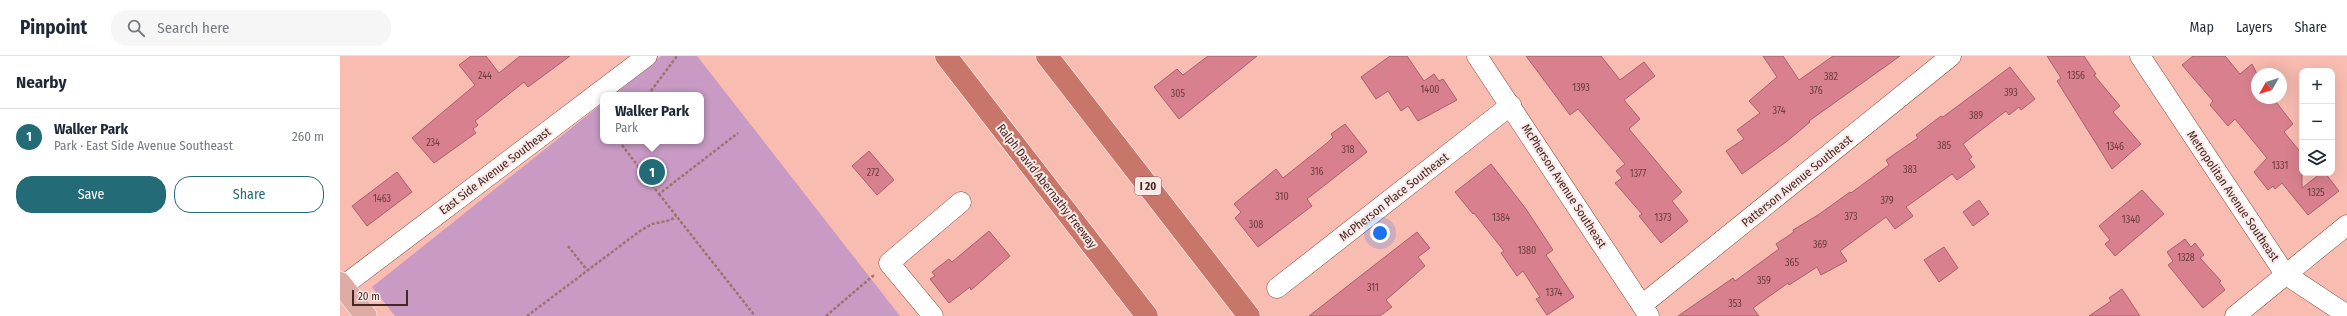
<!DOCTYPE html>
<html lang="en">
<head>
<meta charset="utf-8">
<style>
	body { margin:0; font-family:"Fira Sans Condensed",sans-serif; background:#f6f6f7; color:#1f2937 }
	.controls { position:absolute; right:12px; top:12px; display:grid; overflow:hidden; border-radius:8px; box-shadow:0 4px 16px #0002 }
	.controls button { width:36px; height:36px; display:grid; place-items:center; padding:0; border:0; border-bottom:1px solid #e0e1e3; background:#fff; color:#1f2937; font:20px sans-serif }
	.compass { position:absolute; left:1911px; top:12px; width:36px; height:36px; border-radius:50%; background:#fff; box-shadow:0 4px 16px #0002; rotate:231deg }
	.scale { position:absolute; left:12px; bottom:10px; width:56px; box-sizing:border-box; padding-left:4px; border:2px solid #452723; border-top:0; font-size:11px; line-height:14px; white-space:nowrap; color:#452723; -webkit-text-stroke:3px #fae9e7; paint-order:stroke }
	.you { position:absolute; left:1040px; top:177px; width:14px; height:14px; margin:-10px; border:3px solid #fff; border-radius:50%; background:#1a73e8; box-shadow:0 0 0 6px #1a73e833 }
	.badge { display:grid; place-items:center; width:26px; height:26px; border-radius:50%; background:#236c77; color:#fff; font-size:13px; font-weight:700 }
	.pin { position:absolute; translate:-50% -50%; border:2px solid #fff; box-shadow:0 1px 4px #0006 }
	.popup { position:absolute; left:260px; top:36px; width:104px; height:52px; box-sizing:border-box; display:grid; place-content:center; border-radius:8px; background:#fff; filter:drop-shadow(0 1px 3px #0005); font-size:13px; white-space:nowrap; color:#747a83 }
	.popup b { font-size:15px; color:#1f2937 }
	.popup::after { content:''; position:absolute; left:50%; top:100%; margin-left:-8px; border:8px solid transparent; border-top-color:#fff }
	.list { margin:0; padding:0; list-style:none }
	h2 { display:flex; justify-content:space-between; align-items:center; height:52px; margin:0; padding:0 16px; font-size:17px }
	h2 small { font-size:13px; font-weight:400; color:#747a83 }
	.list li { display:grid; grid-template-columns:26px 1fr auto; gap:12px; align-items:center; box-sizing:border-box; height:56px; padding:0 16px; border-top:1px solid #e0e1e3 }
	.list b { display:block; font-size:15px; white-space:nowrap }
	.list p { margin:0; font-size:13px; white-space:nowrap; color:#747a83 }
	.list em { font-size:13px; font-style:normal; color:#747a83 }
	.actions { display:flex; gap:8px; padding:12px 16px }
	.actions a { flex:1; padding:9px 0; border:1px solid #236c77; border-radius:16px; text-align:center; font-size:14px; color:#236c77 }
	.actions .main { background:#236c77; color:#fff }
	.icon { flex:none; width:22px; height:22px; fill:none; stroke:currentColor; stroke-width:2; stroke-linecap:round; stroke-linejoin:round }
	.map { position:relative; flex:none; width:2007px; height:260px; overflow:hidden }
	header { display:flex; align-items:center; gap:24px; box-sizing:border-box; height:56px; padding:0 20px; background:#fff; border-bottom:1px solid #e0e1e3 }
	header strong { font-size:19px }
	nav { display:flex; gap:22px; margin-inline-start:auto; font-size:14px }
	.search { width:280px; height:36px; background:#f6f6f7; display:flex; align-items:center; gap:10px; box-sizing:border-box; padding:0 14px; border-radius:16px; color:#747a83; font-size:15px }
	main { display:flex }
	aside { flex:1; background:#fff }
	.map>svg:first-child { display:block }
</style>
</head>
<body>
<header>
<strong>Pinpoint</strong>
<div class="search"><svg class="icon" aria-label="search" viewBox="0 0 24 24"><circle cx="10" cy="10" r="6"/><path d="M15 15l6 6"/></svg>Search here</div>
<nav><a>Map</a><a>Layers</a><a>Share</a></nav>
</header>
<main>
<aside>
<h2>Nearby<small></small></h2>
<ul class="list">
<li><span class="badge">1</span><div><b>Walker Park</b><p>Park · East Side Avenue Southeast</p></div><em>260 m</em></li>
</ul>
<div class="actions"><a class="main">Save</a><a>Share</a></div>
</aside>
<div class="map">
<svg width="2007" height="260" viewBox="0 0 2007 260">
	<rect width="100%" height="100%" fill="#f9bcb1"/>
	<path fill="#c89ac4" d="M321,0H357L560,260H55L32,231L263,47V85H361V39H272Z"/>
	<g fill="#d8808e" stroke="#a7616c">
		<path d="M131,0H146L159,17L180,0H230L188,31L184,26L135,65L138,69L133,73L136,77L94,107L72,82L135,29L119,9Z"/>
		<path d="M868,0H917L839,63L814,31L837,13L843,19Z"/>
		<path d="M1050,0H1067L1084,25L1094,18L1099,25L1103,23L1117,44L1078,65L1068,50L1061,55L1048,35L1036,43L1021,21Z"/>
		<path d="M1186,0H1261L1280,24L1304,6L1315,20L1284,44L1300,63L1289,73L1342,136L1332,145L1348,165L1321,187L1299,160L1302,158L1275,127L1282,122L1276,115L1285,108L1238,53L1230,59Z"/>
		<path d="M1423,0H1443L1459,24L1493,0H1560L1469,65L1470,66L1446,86L1402,118L1386,95L1404,83L1397,74L1420,57L1409,45L1437,21Z"/>
		<path d="M1707,0H1744L1756,18L1754,19L1780,50L1773,56L1801,88L1772,113L1717,25L1721,22Z"/>
		<path d="M1853,0H1885L1900,18L1912,8L1917,18V42H1933L1953,68L1944,76L1962,98V132L1981,117H1985L1999,135L1968,159L1942,127L1935,133L1933,130L1928,134L1914,116L1927,102L1895,63L1888,70L1870,49L1873,45L1842,9Z"/>
		<path d="M1670,11L1695,43L1681,54L1679,51L1669,59L1666,55L1623,88L1632,101L1629,103L1635,111L1617,124L1612,118L1566,151L1573,160L1555,173L1546,161L1500,195L1507,205L1481,219L1477,211L1449,229L1448,227L1413,252L1419,260H1338L1393,222L1395,225L1439,193L1436,188L1454,176L1453,174L1478,159L1510,136L1511,137L1549,109L1546,104L1578,82L1576,79L1601,60L1603,61Z"/>
		<path d="M1005,68L1027,96L967,143L972,150L918,191L895,162L901,156L894,148L936,113L943,122L987,87L993,81L991,78Z"/>
		<path d="M529,95L554,124L537,139L512,110Z"/>
		<path d="M1151,108L1186,153L1213,194L1206,199L1234,241L1207,259L1196,243L1200,241L1183,215L1177,220L1161,197L1164,195L1134,157L1133,158L1115,136Z"/>
		<path d="M57,116L72,136L27,170L12,150Z"/>
		<path d="M1802,134L1824,158L1775,200L1765,188L1770,184L1759,170Z"/>
		<path d="M1639,144L1649,158L1633,170L1623,156Z"/>
		<path d="M649,175L670,200L631,234L630,231L609,247L590,223L595,220L592,216L609,203L612,206Z"/>
		<path d="M1077,176L1090,192L1078,201L1085,210L1046,244L1052,251L1040,260H969Z"/>
		<path d="M1845,183L1851,191L1855,187L1864,199L1860,202L1881,225L1879,226L1885,234L1863,252L1828,209L1833,205L1827,196Z"/>
		<path d="M1604,191L1618,212L1599,226L1584,204Z"/>
		<path d="M1782,233L1800,260H1749L1771,245L1769,242Z"/>
	</g>
	<g fill="none" stroke-linecap="round" stroke-linejoin="round">
		<g stroke="#89473e" stroke-width="21">
			<g id="minor">
				<path d="M1137,0L1309,260"/>
				<path d="M1800,0L1945,218L2007,259"/>
				<path d="M3,230L307,0"/>
				<path d="M937,232L1171,49"/>
				<path d="M1302,249L1611,0"/>
				<path d="M593,260L549,207L621,146"/>
				<path d="M1895,260L2007,169"/>
			</g>
		</g>
		<g stroke="#fff" stroke-width="23">
			<path id="primary" d="M0,227L26,260"/>
		</g>
		<g stroke="#fff" stroke-width="23">
			<g id="motorway">
				<path d="M606,0L807,260"/>
				<path d="M707,0L909,260"/>
			</g>
		</g>
		<g stroke="#a0726b" stroke-width="2.5" stroke-dasharray="3 2" stroke-linecap="butt">
			<path d="M308,39L337,0"/>
			<path d="M279,85L319,138L398,77"/>
			<path d="M319,138L415,260"/>
			<path d="M228,190L247,214"/>
			<path d="M187,260L300,175L312,168L331,164L336,160"/>
			<path d="M486,260L534,219"/>
		</g>
		<use href="#minor" stroke="#fff" stroke-width="20"/>
		<use href="#primary" stroke="#ddada5" stroke-width="22"/>
		<use href="#motorway" stroke="#c77669" stroke-width="22"/>
	</g>
	<g text-anchor="middle" dominant-baseline="central" stroke-width="4" stroke-linejoin="round" paint-order="stroke">
		<g font-size="10" fill="#6a3d3e">
			<text x="145" y="20">244</text>
			<text x="1736" y="20">1356</text>
			<text x="1491" y="21">382</text>
			<text x="1241" y="32">1393</text>
			<text x="1090" y="34">1400</text>
			<text x="1476" y="35">376</text>
			<text x="1671" y="37">393</text>
			<text x="838" y="38">305</text>
			<text x="1439" y="55">374</text>
			<text x="1636" y="60">389</text>
			<text x="93" y="87">234</text>
			<text x="1604" y="90">385</text>
			<text x="1775" y="91">1346</text>
			<text x="1008" y="94">318</text>
			<text x="1940" y="110">1331</text>
			<text x="1570" y="114">383</text>
			<text x="977" y="116">316</text>
			<text x="533" y="117">272</text>
			<text x="1298" y="118">1377</text>
			<text x="1976" y="137">1325</text>
			<text x="942" y="141">310</text>
			<text x="42" y="143">1463</text>
			<text x="1547" y="145">379</text>
			<text x="1511" y="161">373</text>
			<text x="1161" y="162">1384</text>
			<text x="1323" y="162">1373</text>
			<text x="1791" y="164">1340</text>
			<text x="916" y="169">308</text>
			<text x="1480" y="189">369</text>
			<text x="1187" y="195">1380</text>
			<text x="1846" y="202">1328</text>
			<text x="1452" y="207">365</text>
			<text x="1424" y="225">359</text>
			<text x="1033" y="232">311</text>
			<text x="1214" y="237">1374</text>
			<text x="1395" y="248">353</text>
		</g>
		<rect fill="#fae9e7" stroke="#7b615e" stroke-width="1" x="795" y="121" width="26" height="18" rx="3"/>
		<g font-size="11" font-weight="bold" fill="#452723">
			<text x="808" y="130">I 20</text>
		</g>
		<g font-size="12" fill="#452723" stroke="#fae9e7">
			<text transform="translate(155 115) rotate(-37)">East Side Avenue Southeast</text>
			<text transform="translate(1457 125) rotate(-39)">Patterson Avenue Southeast</text>
			<text transform="translate(707 130) rotate(52)">Ralph David Abernathy Freeway</text>
			<text transform="translate(1224 130) rotate(57)">McPherson Avenue Southeast</text>
			<text transform="translate(1893 140) rotate(56)">Metropolitan Avenue Southeast</text>
			<text transform="translate(1054 141) rotate(-38)">McPherson Place Southeast</text>
		</g>
	</g>
</svg>
<div class="controls">
<button>+</button>
<button>−</button>
<button><svg class="icon" aria-label="layers" viewBox="0 0 24 24"><path d="M12 4l9 5-9 5-9-5zM3 14l9 5 9-5"/></svg></button>
</div>
<svg class="compass" viewBox="-18 -18 36 36"><path d="M0-13l5 13h-10z" fill="#e53935"/><path d="M0 13l5-13h-10z" fill="#747a83"/></svg>
<div class="scale">20 m</div>
<div class="you"></div>
<div class="pin badge" style="left:312px;top:116px">1</div>
<div class="popup"><b>Walker Park</b>Park</div>
</div>
</main>
</body>
</html>
